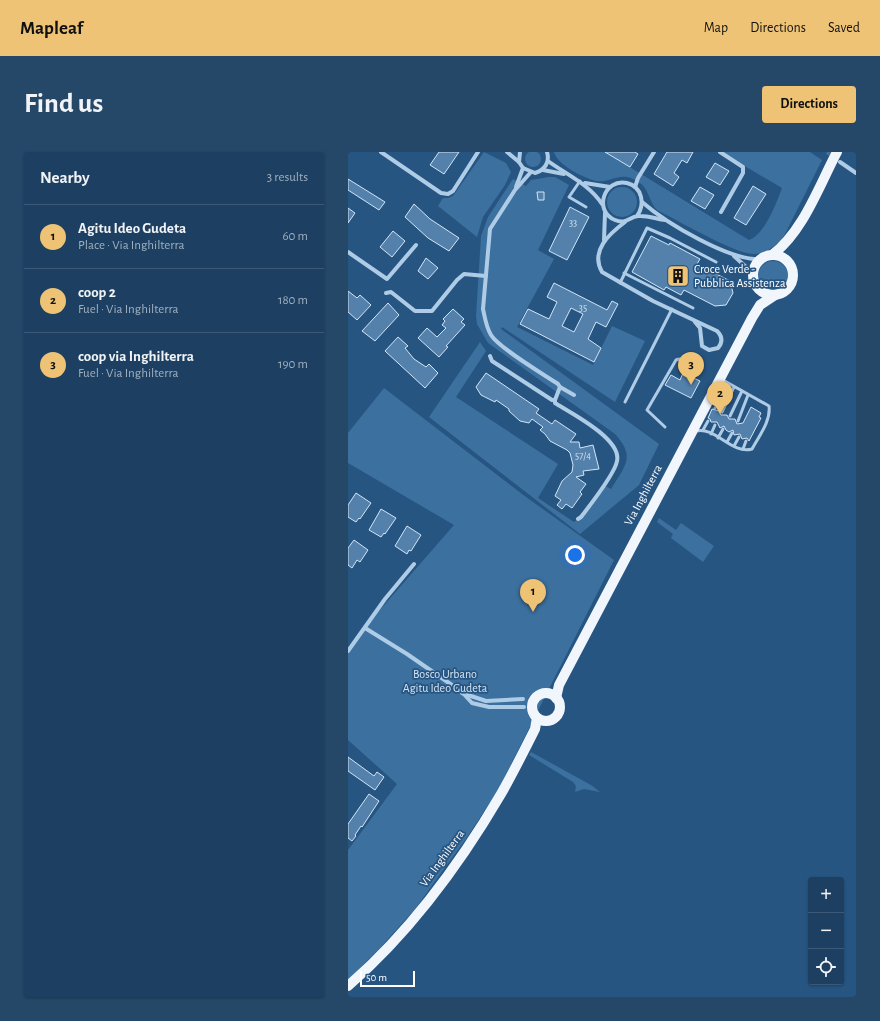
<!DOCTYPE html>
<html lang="en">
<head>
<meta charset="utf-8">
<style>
	body { margin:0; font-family:"Alegreya Sans",sans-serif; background:#254768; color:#f1f3f6 }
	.controls { position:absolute; right:12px; bottom:12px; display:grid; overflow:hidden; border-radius:4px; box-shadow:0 1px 3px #0004 }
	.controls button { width:36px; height:36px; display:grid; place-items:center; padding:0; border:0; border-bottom:1px solid #3b5977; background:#1d4062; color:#f1f3f6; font:20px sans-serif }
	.scale { position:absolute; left:12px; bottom:10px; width:55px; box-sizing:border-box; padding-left:4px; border:2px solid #fff; border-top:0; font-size:11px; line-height:14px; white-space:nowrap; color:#fff; -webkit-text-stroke:3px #275582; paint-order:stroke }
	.you { position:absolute; left:227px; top:403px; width:14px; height:14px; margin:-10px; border:3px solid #fff; border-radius:50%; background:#1a73e8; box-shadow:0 0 0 6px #1a73e833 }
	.badge { display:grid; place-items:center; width:26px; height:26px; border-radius:50%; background:#efc375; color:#111; font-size:13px; font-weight:700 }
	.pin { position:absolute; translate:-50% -33px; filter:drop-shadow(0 1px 2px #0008) }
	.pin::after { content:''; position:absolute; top:21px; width:14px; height:12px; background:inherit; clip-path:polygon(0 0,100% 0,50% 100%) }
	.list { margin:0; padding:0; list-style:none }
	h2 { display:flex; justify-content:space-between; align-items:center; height:52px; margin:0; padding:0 16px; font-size:17px }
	h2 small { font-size:13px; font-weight:400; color:#a0afbe }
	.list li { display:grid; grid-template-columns:26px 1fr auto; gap:12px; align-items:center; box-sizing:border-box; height:64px; padding:0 16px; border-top:1px solid #3b5977 }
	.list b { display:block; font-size:15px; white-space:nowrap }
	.list p { margin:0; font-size:13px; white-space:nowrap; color:#a0afbe }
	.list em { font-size:13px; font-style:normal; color:#a0afbe }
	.icon { flex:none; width:22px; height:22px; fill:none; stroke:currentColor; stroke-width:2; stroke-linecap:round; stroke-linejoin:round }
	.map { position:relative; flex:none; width:508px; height:845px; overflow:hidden; border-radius:4px }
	header { display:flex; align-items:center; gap:24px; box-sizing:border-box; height:56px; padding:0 20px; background:#efc375; color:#111 }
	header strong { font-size:19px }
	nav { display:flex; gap:22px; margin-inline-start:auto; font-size:14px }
	.intro { display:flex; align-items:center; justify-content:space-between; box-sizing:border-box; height:96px; padding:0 24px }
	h1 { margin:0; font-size:28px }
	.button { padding:10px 18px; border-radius:4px; background:#efc375; color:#111; font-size:14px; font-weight:700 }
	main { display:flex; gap:24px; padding:0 24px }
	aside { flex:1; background:#1d4062; border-radius:4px; box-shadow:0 1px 3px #0004 }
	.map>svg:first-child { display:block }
</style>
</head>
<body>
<header>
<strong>Mapleaf</strong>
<nav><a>Map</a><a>Directions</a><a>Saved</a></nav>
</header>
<div class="intro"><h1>Find us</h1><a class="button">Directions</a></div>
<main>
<aside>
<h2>Nearby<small>3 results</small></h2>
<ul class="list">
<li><span class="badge">1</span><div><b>Agitu Ideo Gudeta</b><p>Place · Via Inghilterra</p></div><em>60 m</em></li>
<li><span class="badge">2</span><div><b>coop 2</b><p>Fuel · Via Inghilterra</p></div><em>180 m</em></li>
<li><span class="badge">3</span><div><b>coop via Inghilterra</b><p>Fuel · Via Inghilterra</p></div><em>190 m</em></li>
</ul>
</aside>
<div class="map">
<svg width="508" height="845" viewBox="0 0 508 845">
	<rect width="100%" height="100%" fill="#275582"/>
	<g fill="#3c709f">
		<circle cx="185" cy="7" r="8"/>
		<path d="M136,0L158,11L163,20L157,33L135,65L129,85L90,54L95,46H100L105,44Z"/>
		<path d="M206,0H257L401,88C417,82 428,52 434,36L373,0H462L474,8L436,84C429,93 418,102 406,102C389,103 327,67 309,58C301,50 300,34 290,30C287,28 282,25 279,25C269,23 258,31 248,29C236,26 209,13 206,0Z"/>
		<path d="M201,25H207L221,33L190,98L206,107L169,175L245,213L264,174L297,189L267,250L154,175L153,177L311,292L291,333L232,382L81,265L132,190L138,199L108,245L210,312L190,346L226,370L233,365L255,333L263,337C277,314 288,305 267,282L140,191L129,172L128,164L133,84L140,65L165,27L178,34L183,28Z"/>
		<circle cx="274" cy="50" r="15"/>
		<circle cx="425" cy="124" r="15"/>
		<path d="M36,236L178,345L266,408L150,638L120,684L67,757L32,796L0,828V698L49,632L0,588V500L11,482L106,373L0,311V281Z"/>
		<path d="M311,366L328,378L333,371L366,394L355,410L323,386L325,382L309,370Z"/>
		<path d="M183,600L243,633L252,640L236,637L227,640L228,634L225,630L181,603Z"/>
	</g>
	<g fill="#5381ac" stroke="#d3e5f5" fill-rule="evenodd">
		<path d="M91,0H111L96,22L82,13Z"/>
		<path d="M257,0H287L290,2L282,15Z"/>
		<path d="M319,0H345L339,11L334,8L326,21L331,25L325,34L306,22Z"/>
		<path d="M367,11L381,19L372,33L358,25Z"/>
		<path d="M0,27L37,50L31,58L0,38Z"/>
		<path d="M405,34L418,42L398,73L386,66Z"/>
		<path d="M352,35L366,43L357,57L343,49Z"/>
		<path d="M189,40H196V48H190Z"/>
		<path d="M66,52L82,67L111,86L101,99L80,86L57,65Z"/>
		<path d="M222,55L241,65L219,108L201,99Z"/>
		<path d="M0,56L7,61L0,71Z"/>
		<path d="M45,79L57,89L44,105L32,95Z"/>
		<path d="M303,84L321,93L322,91L352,107L349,112L382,129L385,141L378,153L367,154L336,138L333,143L318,135L316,138L284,120Z"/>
		<path d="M78,106L90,116L80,127L70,119Z"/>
		<path d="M206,131L259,158L264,149L270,152L258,175L248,170L240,187L253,196L246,210L172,172L180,157L201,167L209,150L199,145ZM223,156L235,162L226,180L214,174Z"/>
		<path d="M0,139L9,146L12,143L23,153L9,168L0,160Z"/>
		<path d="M40,151L51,163L27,189L14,179Z"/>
		<path d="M105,157L116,167L113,170L117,173L98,194L100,195L91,205L70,186L79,176L89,185L98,176L94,173L97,169L95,167Z"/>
		<path d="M50,185L60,194L57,196L66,207L78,215L81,212L90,221L77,236L37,199Z"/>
		<path d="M138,221L191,257L188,261L204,272L207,268L228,282L222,290H231L232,296L245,293L251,317L235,319L236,323L228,325L238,332L232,340L234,342L224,356L218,352L214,357L209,353L213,348L207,344L214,329L224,320L225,313L222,301L219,298L202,289L197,282L192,278L195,275L184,267L181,271L172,269L161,259V257L148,248L147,250L133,243L128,235Z"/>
		<path d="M335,221L352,229L343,246L317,233L323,223L332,228Z"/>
		<path d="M403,255L413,261L411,265L413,266L401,289L399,286L394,287L392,282L386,283L385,278L381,280L378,278L376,274L372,276L369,270H363L362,267L360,266L364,257L371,259L373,263H379L381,267H387L389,272L395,271Z"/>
		<path d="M8,341L23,351L12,367L11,366L8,370L0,365V353Z"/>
		<path d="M33,357L48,366L37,382L36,381L33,385L21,378Z"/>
		<path d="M59,374L73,383L63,399L61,398L59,402L47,394Z"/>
		<path d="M6,388L20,398L12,410L9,408L4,416L0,413V396Z"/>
		<path d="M0,605L26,624L29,620L36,625L27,638L0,619Z"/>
		<path d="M21,642L31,649L14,675L13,674L7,683L8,684L4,689L0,686V672Z"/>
	</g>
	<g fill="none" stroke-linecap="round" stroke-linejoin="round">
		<path stroke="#476e95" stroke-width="4" stroke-dasharray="4 2" stroke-linecap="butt" d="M479,0L485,5"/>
		<g stroke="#afcce7" stroke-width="3">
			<path d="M232,29L221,45L238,55"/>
			<path d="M276,121L345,156"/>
			<path d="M272,131L299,76L322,86L368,110"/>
			<path d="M277,250L324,157"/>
			<path d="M367,256L372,249L381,232"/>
			<path d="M374,260L386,235"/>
			<path d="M382,264L394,239"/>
			<path d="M390,269L400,243"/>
			<path d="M317,275L299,258L328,208L331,207L349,214"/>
			<path d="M355,278L360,269"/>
			<path d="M348,279C367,274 384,303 404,297C411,284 423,269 421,254L373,227"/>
			<path d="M363,282L367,273"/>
			<path d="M370,286L375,277"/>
			<path d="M379,290L384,281"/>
			<path d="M386,294L391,285"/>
			<path d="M395,297L398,289"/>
		</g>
		<g stroke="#afcce7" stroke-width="4">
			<path d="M33,0L93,41L100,42L105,39L130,0"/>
			<path d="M159,0L171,10"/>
			<path d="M172,0L171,10L175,16L187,21C197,18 202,10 199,0"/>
			<path d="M372,0L395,15V21L373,60"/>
			<path d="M200,9C219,23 241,32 254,52"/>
			<path d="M492,10L508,21"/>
			<path d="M195,18L216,22"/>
			<path d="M183,20L167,38L142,77L135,157C137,166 138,175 143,183C151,196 195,222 210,232L212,235L226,243"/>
			<path d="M237,31L262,35"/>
			<path d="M168,35L175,16"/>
			<path d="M287,35L290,26L306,0"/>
			<path d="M294,50C318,71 383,110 414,107"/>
			<path d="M289,64C297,53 295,35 279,31C256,26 245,59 267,68C278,73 281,65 290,64C298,63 309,67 317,68"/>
			<path d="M277,70C261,82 242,99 254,120L305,149L369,179C374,184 375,190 370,196L361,198L354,194L352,176L347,170"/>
			<path d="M256,88L257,61"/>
			<path d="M0,100L39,127L68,93"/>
			<path d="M386,104L397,114L406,127"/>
			<path d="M38,141L43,140L67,159H84L109,128L116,122L138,124"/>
			<path d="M142,204L144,209L204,248H207L212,235"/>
			<path d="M207,248V251C223,261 274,287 269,309C267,322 242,353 233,365L230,367"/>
			<path d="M17,476L59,502L114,540L124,551L141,555H176"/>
			<path d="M0,499L37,447L66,412"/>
			<path d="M114,541L138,549L175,547"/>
		</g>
		<g stroke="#f1f6fd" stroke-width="10">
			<path d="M424,103C455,80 471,34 489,0"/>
			<circle cx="425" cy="123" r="20"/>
			<circle cx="198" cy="555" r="14"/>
			<path d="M208,546L211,533L404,166L412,153L427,143"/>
			<path d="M0,834C61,781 112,712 153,642C165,621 176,599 187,577L189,566"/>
		</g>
	</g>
	<defs>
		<g id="building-square" transform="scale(1.15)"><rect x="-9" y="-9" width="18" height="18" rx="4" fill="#efc375" stroke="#275582"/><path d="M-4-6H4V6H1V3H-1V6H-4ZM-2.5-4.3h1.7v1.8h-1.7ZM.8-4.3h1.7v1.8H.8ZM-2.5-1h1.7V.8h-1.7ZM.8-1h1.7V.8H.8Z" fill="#111"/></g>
	</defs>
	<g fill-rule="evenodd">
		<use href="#building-square" x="330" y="124"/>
	</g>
	<g text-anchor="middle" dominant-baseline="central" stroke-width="3.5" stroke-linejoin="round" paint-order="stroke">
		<g font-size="10" fill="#d4e0ea">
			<text x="225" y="71">33</text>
			<text x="235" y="156">35</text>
			<text x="235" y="304">57/4</text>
		</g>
		<g font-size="12" fill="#fff" stroke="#275582" text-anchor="start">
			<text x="346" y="117">Croce Verde -<tspan x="346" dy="14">Pubblica Assistenza</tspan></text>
		</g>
		<g font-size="12" fill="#fff" stroke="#275582">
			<text transform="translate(295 343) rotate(-62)">Via Inghilterra</text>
			<text transform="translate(94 706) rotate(-54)">Via Inghilterra</text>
		</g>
		<g font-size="12" fill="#d3e5f5" stroke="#275582">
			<text x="97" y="522">Bosco Urbano<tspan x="97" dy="14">Agitu Ideo Gudeta</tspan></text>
		</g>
	</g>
</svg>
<div class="controls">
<button>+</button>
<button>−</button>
<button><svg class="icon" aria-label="locate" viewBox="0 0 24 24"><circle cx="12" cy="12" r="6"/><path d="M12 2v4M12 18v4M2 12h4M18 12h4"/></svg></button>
</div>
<div class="scale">50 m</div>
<div class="you"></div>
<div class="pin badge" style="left:185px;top:460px">1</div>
<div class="pin badge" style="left:372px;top:262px">2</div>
<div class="pin badge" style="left:343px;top:233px">3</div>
</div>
</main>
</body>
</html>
